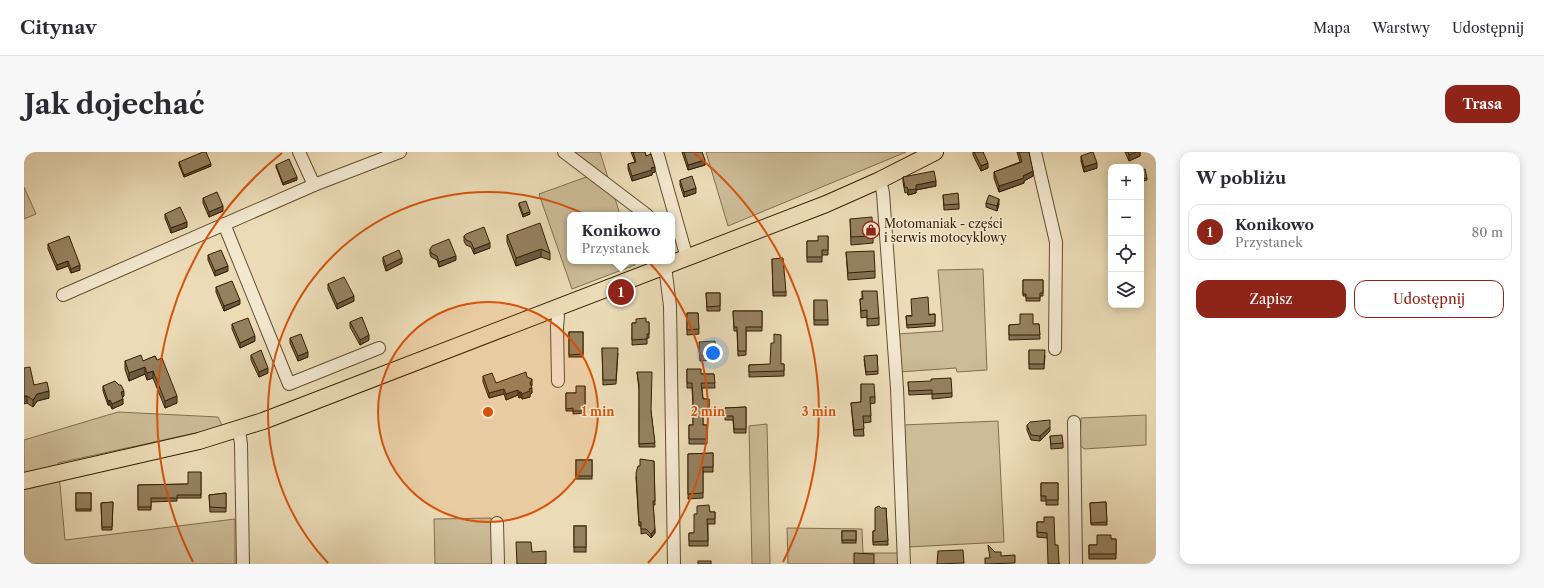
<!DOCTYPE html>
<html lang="pl">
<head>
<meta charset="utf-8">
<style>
	body { margin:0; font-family:"Libre Caslon Text",serif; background:#f7f7f7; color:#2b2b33 }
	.controls { position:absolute; right:12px; top:12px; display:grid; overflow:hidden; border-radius:8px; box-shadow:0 2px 10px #0003 }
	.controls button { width:36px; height:36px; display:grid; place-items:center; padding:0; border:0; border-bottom:1px solid #e1e1e2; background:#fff; color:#2b2b33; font:20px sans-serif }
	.you { position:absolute; left:689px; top:201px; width:14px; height:14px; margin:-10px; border:3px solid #fff; border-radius:50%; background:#1a73e8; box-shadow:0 0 0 6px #1a73e833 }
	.badge { display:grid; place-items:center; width:26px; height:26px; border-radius:50%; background:#8f2418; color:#fff; font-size:13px; font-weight:700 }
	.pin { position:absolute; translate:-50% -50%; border:2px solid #fff; box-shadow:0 1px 4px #0006 }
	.popup { position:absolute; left:543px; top:60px; width:108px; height:52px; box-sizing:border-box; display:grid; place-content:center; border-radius:8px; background:#fff; filter:drop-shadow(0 1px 3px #0005); font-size:13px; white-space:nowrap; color:#7c7c81 }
	.popup b { font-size:15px; color:#2b2b33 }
	.popup::after { content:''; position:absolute; left:50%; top:100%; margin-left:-8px; border:8px solid transparent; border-top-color:#fff }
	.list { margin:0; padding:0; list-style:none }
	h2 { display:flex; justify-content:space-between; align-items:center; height:52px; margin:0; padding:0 16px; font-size:17px }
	h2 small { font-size:13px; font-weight:400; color:#7c7c81 }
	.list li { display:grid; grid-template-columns:26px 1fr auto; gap:12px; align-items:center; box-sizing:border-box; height:56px; margin:0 8px 8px; padding:0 8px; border:1px solid #e1e1e2; border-radius:12px }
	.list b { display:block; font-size:15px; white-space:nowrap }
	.list p { margin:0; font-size:13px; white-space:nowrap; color:#7c7c81 }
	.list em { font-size:13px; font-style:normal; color:#7c7c81 }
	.actions { display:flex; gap:8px; padding:12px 16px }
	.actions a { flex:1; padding:9px 0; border:1px solid #8f2418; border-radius:12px; text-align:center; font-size:14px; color:#8f2418 }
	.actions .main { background:#8f2418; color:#fff }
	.icon { flex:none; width:22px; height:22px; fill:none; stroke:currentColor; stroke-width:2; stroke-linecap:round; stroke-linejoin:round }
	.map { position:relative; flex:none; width:1132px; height:412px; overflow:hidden; border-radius:12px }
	header { display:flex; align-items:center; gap:24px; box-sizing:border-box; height:56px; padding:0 20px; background:#fff; border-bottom:1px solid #e1e1e2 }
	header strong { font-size:19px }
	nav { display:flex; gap:22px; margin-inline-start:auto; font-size:14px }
	.intro { display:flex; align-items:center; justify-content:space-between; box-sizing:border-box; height:96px; padding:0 24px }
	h1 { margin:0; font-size:28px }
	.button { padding:10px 18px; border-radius:12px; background:#8f2418; color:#fff; font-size:14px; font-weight:700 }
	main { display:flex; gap:24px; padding:0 24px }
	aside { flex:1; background:#fff; border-radius:12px; box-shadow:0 2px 10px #0003 }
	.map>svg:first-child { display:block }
</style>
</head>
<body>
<header>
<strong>Citynav</strong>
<nav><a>Mapa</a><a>Warstwy</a><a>Udostępnij</a></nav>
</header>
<div class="intro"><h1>Jak dojechać</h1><a class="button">Trasa</a></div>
<main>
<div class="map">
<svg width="1132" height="412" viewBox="0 0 1132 412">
	<rect width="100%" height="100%" fill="#ebdcb7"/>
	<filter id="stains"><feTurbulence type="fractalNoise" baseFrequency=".005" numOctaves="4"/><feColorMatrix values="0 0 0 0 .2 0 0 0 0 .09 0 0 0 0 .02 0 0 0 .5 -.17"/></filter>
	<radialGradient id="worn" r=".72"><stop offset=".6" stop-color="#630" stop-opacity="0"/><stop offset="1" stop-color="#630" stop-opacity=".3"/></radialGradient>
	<g fill="#ccbc98" stroke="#826e4d">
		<path d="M547,0H576L585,29Z"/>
		<path d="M682,0H882L704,74Z"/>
		<path d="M565,24L590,43L596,63H546V109H610L611,113L548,137L515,42Z"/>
		<path d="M0,35L12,62L0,67Z"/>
		<path d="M959,117L963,218L933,220L932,216L875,220L873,182L919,179L914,118Z"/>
		<path d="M94,260L194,265L199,275L34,311L41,388L211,367V412H0V288Z"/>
		<path d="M1122,263V293L1060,297L1056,293L1057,266Z"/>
		<path d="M974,269L980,390L884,395L878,273Z"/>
		<path d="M743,272L746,412H728L725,274Z"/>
		<path d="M467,366L469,412H411L410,367Z"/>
		<path d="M763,376L838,377L839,401H876V412H764Z"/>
	</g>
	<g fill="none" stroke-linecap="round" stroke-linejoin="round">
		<g stroke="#644e2f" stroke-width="14">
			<g id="minor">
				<path d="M275,0L290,33"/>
				<path d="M540,0L623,63"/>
				<path d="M633,0L663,106"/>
				<path d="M1011,0L1032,90L1031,197"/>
				<path d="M856,28L859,41L873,236L880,412"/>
				<path d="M200,72L265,232L355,196"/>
				<path d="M641,114L646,154L650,412"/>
				<path d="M39,143L290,33L376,0"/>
				<path d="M531,157L534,164L533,175L534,229"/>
				<path d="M1050,270L1052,412"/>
				<path d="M215,278L217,292L219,412"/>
				<path d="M473,371L474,412"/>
			</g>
		</g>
		<g stroke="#371f02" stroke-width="18">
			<path id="major" d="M0,329L175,289L239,269L802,52L856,28L911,0"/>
		</g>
		<use href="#minor" stroke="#f2e8d0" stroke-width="12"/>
		<use href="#major" stroke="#ebdcb7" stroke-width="16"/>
	</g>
	<g fill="#806f53" stroke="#371f02">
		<path d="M607,0H621L622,4L631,20L628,21V23L608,29L604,17V12L611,10Z"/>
		<path d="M658,0H678L681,13L664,18Z"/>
		<path d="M949,0H959L964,16L957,19L949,3Z"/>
		<path d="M993,0H1005L1009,24L1000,29V31L975,40L970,26V20L996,10Z"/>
		<path d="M1101,0H1116V4L1105,9Z"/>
		<path d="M1057,4L1073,16L1060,20L1057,9Z"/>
		<path d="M155,10L187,14L160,25L155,13Z"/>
		<path d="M252,13L273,28L259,33L252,15Z"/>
		<path d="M879,25L912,34L892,38V41L884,43L883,40L881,41L879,30Z"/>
		<path d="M656,28L672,41L660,45L656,33Z"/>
		<path d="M919,43L935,52V57L920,58Z"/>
		<path d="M179,46L199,59L185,65L179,51Z"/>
		<path d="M495,51L506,62L499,65L495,54Z"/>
		<path d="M962,51L975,52L973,59L962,55Z"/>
		<path d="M141,62L163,75L147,81L141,66Z"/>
		<path d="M826,67L849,84V91L827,93Z"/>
		<path d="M483,83L526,101V108L517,105L492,114L483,90Z"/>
		<path d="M440,84L466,96L450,102L447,95L442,93L440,89Z"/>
		<path d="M804,84V103H798V110H783V89H794Z"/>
		<path d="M24,92L56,118L47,121L44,114L33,118L24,97Z"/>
		<path d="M406,97L432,108L415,115L413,108L407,105L406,102Z"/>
		<path d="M822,100L851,119V126L824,128Z"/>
		<path d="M184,103L204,119L191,124L184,108Z"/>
		<path d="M359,105L378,111L362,119L359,110Z"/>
		<path d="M748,107L762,140V144H749Z"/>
		<path d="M999,128H1019V144H1016V149H1002V144H999Z"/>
		<path d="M304,132L330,149L313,157L304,137Z"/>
		<path d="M192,135L216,152L200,159L192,140Z"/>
		<path d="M838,139L855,166V173L843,174V165L837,166L836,147H838Z"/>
		<path d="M682,141H696V159H683Z"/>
		<path d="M790,148L804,168V173H790Z"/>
		<path d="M709,159H738V179H722V203L714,204L713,179H710Z"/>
		<path d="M663,161H674L675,182L663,183Z"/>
		<path d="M911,162V174L883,176L882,164Z"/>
		<path d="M326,170L345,188L336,193L326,175Z"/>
		<path d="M625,170V186H623V192L608,193V171Z"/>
		<path d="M208,172L231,189L216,196L208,177Z"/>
		<path d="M1015,172L1016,187L985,188V173Z"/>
		<rect x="545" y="180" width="14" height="25"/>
		<path d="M266,186L284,205L274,209L266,191Z"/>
		<path d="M675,195L692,203V208L676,209Z"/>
		<path d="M578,196L594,201L592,232L579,233Z"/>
		<path d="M1005,198L1021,203L1020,217H1005Z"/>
		<path d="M227,203L244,221L235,225L227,208Z"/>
		<path d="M853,203L854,222L842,223L840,207Z"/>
		<path d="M131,204L153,251L141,256L129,226L123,228L121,222L105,229L101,217V209H119Z"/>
		<path d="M760,212V224L725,225V213Z"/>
		<path d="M0,216L10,233L25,246L13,249L9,255L3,251Z"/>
		<path d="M663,217L677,222H690L691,236H678L679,247H685V262H679V273H683V292H665V273H669V252L668,236H663Z"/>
		<path d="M613,220L627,259L631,295H615V237Z"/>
		<path d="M459,224L472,231L503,225L508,233L507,235L508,241L506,242V245L498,247L497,245L495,246L494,243L482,248L480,242L465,246L459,230Z"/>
		<path d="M884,230L928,241V245L908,247V242L885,243Z"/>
		<path d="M837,232L851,245V251L846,252L847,270L839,271L840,284H830L827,251L837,250Z"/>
		<path d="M79,234L100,244L98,245L99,252L88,257L86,253H84L79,239Z"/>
		<path d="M561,234V261L549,262V259H542V241H552Z"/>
		<path d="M722,255V281H710L709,268H701V256Z"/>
		<path d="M1003,273L1026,279L1016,289L1007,288L1003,278Z"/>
		<path d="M1026,284L1039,291V296L1027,297Z"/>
		<path d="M689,301V320H679V346L664,347V302Z"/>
		<rect x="552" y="308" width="16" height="19"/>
		<path d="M630,309L631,353H629L631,381L627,386L622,381L617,382V374H615L612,325L616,314Z"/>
		<path d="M177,320V346H153V349L127,350V358H114V333L164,332Z"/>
		<path d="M1017,331H1034V353H1022V349H1017Z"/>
		<rect x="52" y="341" width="15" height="18"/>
		<path d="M202,341V360H186L185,343Z"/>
		<path d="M89,350L88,378H78L77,351Z"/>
		<path d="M1082,350L1083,373H1067L1066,351Z"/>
		<path d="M862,356L864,393H849V379H851Z"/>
		<path d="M686,360H691V372H684V394H665V381H670L673,362Z"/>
		<path d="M1013,370H1020L1031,393L1035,412L1023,386L1013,385Z"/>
		<rect x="550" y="374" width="12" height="26"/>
		<rect x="818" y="379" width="14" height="12"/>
		<path d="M1087,387H1092V407H1065V393H1073Z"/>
	</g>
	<g fill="#685a43" stroke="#371f02">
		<path d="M1112,0H1116V4L1105,9V3Z"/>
		<path d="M681,8V13L664,18V13Z"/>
		<path d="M964,11V16L957,19V14Z"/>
		<path d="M1073,11V16L1060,20V15Z"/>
		<path d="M187,12V14L160,25V23Z"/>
		<path d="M631,15V20L628,21V23L608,29V24Z"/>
		<path d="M1009,19V24L1000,29V31L975,40V34L999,24Z"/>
		<path d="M273,25V28L259,33V31Z"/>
		<path d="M1123,26V28L1117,30V27Z"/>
		<path d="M912,29V34L892,38V41L884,43V38L892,33Z"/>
		<path d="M672,36V41L660,45V40Z"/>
		<path d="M975,47V52L973,59V54Z"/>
		<path d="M199,54V59L185,65V60Z"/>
		<path d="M506,60V62L499,65V62Z"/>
		<path d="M163,70V75L147,81V76Z"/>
		<path d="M466,91V96L450,102V97Z"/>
		<path d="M517,97V105L492,114V106Z"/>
		<path d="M432,104V108L415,115V110Z"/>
		<path d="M378,106V111L362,119V114Z"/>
		<path d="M44,109V114L33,118V113Z"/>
		<path d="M56,113V118L47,121V117Z"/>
		<path d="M204,114V119L191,124V119Z"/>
		<path d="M330,144V149L313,157V152Z"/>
		<path d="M216,148V152L200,159V154Z"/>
		<path d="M345,183V188L336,193V188Z"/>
		<path d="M231,184V189L216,196V191Z"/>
		<path d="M284,200V205L274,209V204Z"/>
		<path d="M121,215V222L105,229V221Z"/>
		<path d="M244,216V221L235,225V220Z"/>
		<path d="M129,219V226L123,228V221Z"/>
		<path d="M508,227V233L506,236H508V241L506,242V245L498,247V242Z"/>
		<path d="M480,237V242L465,246V241Z"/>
		<path d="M494,238V243L482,248V242Z"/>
		<path d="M25,239V246L13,249L9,255V248L13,242Z"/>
		<path d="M100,239V244L97,245V240Z"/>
		<path d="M495,240H497V245L495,246Z"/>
		<path d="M0,244H3V251L0,252Z"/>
		<path d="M153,244V251L141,256V249Z"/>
		<path d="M99,247V252L88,257V252Z"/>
		<path d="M86,248V253H84V249Z"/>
		<path d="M1026,275V279L1016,289V284Z"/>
		<path d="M631,377V381L627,386V382Z"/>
	</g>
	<g fill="#958160" stroke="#371f02">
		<path d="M179,0H182L187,12L160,23L155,10Z"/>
		<path d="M609,0H621L622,4L627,2L631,15L627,16L628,18L608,24L604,12L612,10Z"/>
		<path d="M660,0H678L681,8L664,13Z"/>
		<path d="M950,0H959L964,11L957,14Z"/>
		<path d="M995,0H1005L1009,19L999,24L1000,26L975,34L970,20L998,10Z"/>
		<path d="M1068,0H1069L1073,11L1060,15L1057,4Z"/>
		<path d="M1104,0H1112L1105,3Z"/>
		<path d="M265,7L273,25L259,31L252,13Z"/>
		<path d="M1121,17L1123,26L1117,27V18Z"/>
		<path d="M910,19L912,29L892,33V37L884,38L883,35L881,36L879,25Z"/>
		<path d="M668,24L672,36L660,40L656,28Z"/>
		<path d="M193,40L199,54L185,60L179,46Z"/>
		<path d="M934,41L935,52L920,53L919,43Z"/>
		<path d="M965,43L975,47L973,54L962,51Z"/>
		<path d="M502,49L506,60L499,62L495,51Z"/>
		<path d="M156,55L163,70L147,76L141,62Z"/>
		<path d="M848,65L849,84L827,85L826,67Z"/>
		<path d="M516,71L526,101L517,97L492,106L483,83Z"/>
		<path d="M460,75L466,91L450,97L447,90L442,88L440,84L442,82Z"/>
		<path d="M45,84L56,113L47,117L44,109L33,113L24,92Z"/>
		<path d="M794,84H804V98H798V105H783V89H794Z"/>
		<path d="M425,87L432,104L415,110L413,104L407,101L406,97L408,94Z"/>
		<path d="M197,98L204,114L191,119L184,103Z"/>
		<path d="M375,98L378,106L362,114L359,105Z"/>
		<path d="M850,99L851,119L824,121L822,100Z"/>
		<path d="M759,106L762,140H749L748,107Z"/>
		<path d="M320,125L330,144L313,152L304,132Z"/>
		<path d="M999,128H1019V141H1016V146H1002V142H999Z"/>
		<path d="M208,129L216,148L200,154L192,135Z"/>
		<path d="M838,139H853L855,166L843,167V158L837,159L836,147H839Z"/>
		<path d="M682,141H696V154L683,155Z"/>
		<path d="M904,145L905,163L911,162V171L883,173L882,164H888L887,147Z"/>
		<path d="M790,148H803L804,168H790Z"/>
		<path d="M709,159H738V175H722V199H714L713,175H710Z"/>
		<path d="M663,161H674L675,177L663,178Z"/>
		<path d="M996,162H1009V172H1015L1016,183H985V173L996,172Z"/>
		<path d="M338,165L345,183L336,188L326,170Z"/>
		<path d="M224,166L231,184L216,191L208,172Z"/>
		<path d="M622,166V170H625V182H623V187L608,188V171H612V167Z"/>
		<path d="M545,180H559V202L545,203Z"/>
		<path d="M277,182L284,200L274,204L266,186Z"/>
		<path d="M750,182L757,183V212H760V219L725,220V213L746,212L747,191H750Z"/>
		<path d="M691,189L692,203L676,204L675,190Z"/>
		<path d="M578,196H594L592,228H579Z"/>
		<path d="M237,198L244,216L235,220L227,203Z"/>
		<path d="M1005,198H1021L1020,212H1005Z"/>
		<path d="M117,203L119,209L131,204L133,208L138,206L153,244L141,249L129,219L123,221L121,215L105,221L101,209Z"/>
		<path d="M853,203L854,219L842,220L840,204Z"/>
		<path d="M6,215L10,233L23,230L25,239L13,242L9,248L3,244H0V216Z"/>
		<path d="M663,217H677V222H690L691,231H677L679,247H685V257H679V273H683V287H665V273H669V247L668,231H663Z"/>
		<path d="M502,220L503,225L508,227L506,231L508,236L505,237L506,239L498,242L497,240H495L494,238L482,242L480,237L465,241L459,224L468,221L472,231Z"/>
		<path d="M613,220H628L627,259L631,291L615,292V233Z"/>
		<path d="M927,226L928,241L908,242V238L885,239L884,230L907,229V227Z"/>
		<path d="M91,229L95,233H97L100,239L97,240L99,247L88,252L86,248L84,249L79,234Z"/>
		<path d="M837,232H850L851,245H846L847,264H839L840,277L830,278L827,251L837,250Z"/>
		<path d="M552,234H561V259H549V256L542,257V241H552Z"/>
		<path d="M722,255V277H710L709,264H701V256Z"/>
		<path d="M1026,268V275L1016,284L1007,283L1003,273L1006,270Z"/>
		<path d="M1038,283L1039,291L1027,292L1026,284Z"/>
		<path d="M689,301V315H679V341L664,342V302Z"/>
		<path d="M616,307L630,309L631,349H629L631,377L627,382L622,377H617V370H615L612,321L614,314H616Z"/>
		<rect x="552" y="308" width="16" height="16"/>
		<path d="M164,320H177V343H153V346H127V355H114V333L164,332Z"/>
		<path d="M1017,331H1034V348H1022V344H1017Z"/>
		<rect x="52" y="341" width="15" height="16"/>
		<path d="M202,341V356L186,355L185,343Z"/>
		<path d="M89,350L88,375H78L77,351Z"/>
		<path d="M1082,350L1083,370L1067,371L1066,351Z"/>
		<path d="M685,353L686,360H691V367H683L684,389H665V381H670V362H673V354Z"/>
		<path d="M855,354L857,356H862L864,389L849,390V379H851V356Z"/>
		<path d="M1020,365H1030L1031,393H1034L1035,412H1024L1023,381L1013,380V370H1020Z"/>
		<rect x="550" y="374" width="12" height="21"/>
		<rect x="818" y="379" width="14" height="9"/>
		<path d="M1073,383H1087V387H1092V402H1065V393H1073Z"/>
		<path d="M492,390H507L508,400L522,399V412H493Z"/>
		<path d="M964,393L971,400H977V404L991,403V411L961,412V406H966Z"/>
		<path d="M939,398L940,411L913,412L914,399Z"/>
		<path d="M830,401L850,402V412H830Z"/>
		<rect x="674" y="409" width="13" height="3"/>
	</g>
	<circle cx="464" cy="260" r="110" fill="#d6530b" fill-opacity=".12"/>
	<g fill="none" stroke="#d6530b" stroke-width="2">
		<circle cx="464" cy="260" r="110"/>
		<path d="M304 411A220 220 0 1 1 624 411"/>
		<path d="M169 410A331 331 0 0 1 258 1M670 1A331 331 0 0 1 759 410"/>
	</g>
	<defs>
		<g id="shop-ring" transform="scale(0.9)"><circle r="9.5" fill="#f2e8d0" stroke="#8f2418" stroke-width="1.5"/><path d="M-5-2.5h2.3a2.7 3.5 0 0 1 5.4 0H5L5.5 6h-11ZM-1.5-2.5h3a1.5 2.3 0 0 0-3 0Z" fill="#8f2418"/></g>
	</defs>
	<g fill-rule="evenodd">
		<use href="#shop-ring" x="847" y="78"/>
	</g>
	<g text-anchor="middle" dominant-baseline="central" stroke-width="3" stroke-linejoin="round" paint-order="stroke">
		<g font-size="12" fill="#371f02" stroke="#f2e8d0" text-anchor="start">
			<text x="860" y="71">Motomaniak - części<tspan x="860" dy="14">i serwis motocyklowy</tspan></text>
		</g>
	</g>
	<circle cx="464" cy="260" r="6" fill="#d6530b" stroke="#f2e8d0" stroke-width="2"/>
	<g font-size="12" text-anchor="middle" font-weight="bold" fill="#d6530b" stroke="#f2e8d0" stroke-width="3" stroke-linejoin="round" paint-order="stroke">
		<text x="574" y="264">1 min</text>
		<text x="684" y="264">2 min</text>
		<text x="795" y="264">3 min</text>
	</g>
	<rect width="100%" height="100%" filter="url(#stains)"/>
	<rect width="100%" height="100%" fill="url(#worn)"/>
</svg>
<div class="controls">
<button>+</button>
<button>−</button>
<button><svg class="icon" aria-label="locate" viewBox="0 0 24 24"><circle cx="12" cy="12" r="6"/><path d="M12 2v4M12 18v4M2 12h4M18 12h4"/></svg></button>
<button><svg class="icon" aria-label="layers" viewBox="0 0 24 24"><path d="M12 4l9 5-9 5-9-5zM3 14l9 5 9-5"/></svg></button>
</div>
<div class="you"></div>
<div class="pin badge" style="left:597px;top:140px">1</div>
<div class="popup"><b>Konikowo</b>Przystanek</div>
</div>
<aside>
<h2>W pobliżu<small></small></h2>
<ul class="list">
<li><span class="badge">1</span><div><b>Konikowo</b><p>Przystanek</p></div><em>80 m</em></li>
</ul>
<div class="actions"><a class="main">Zapisz</a><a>Udostępnij</a></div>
</aside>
</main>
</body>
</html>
